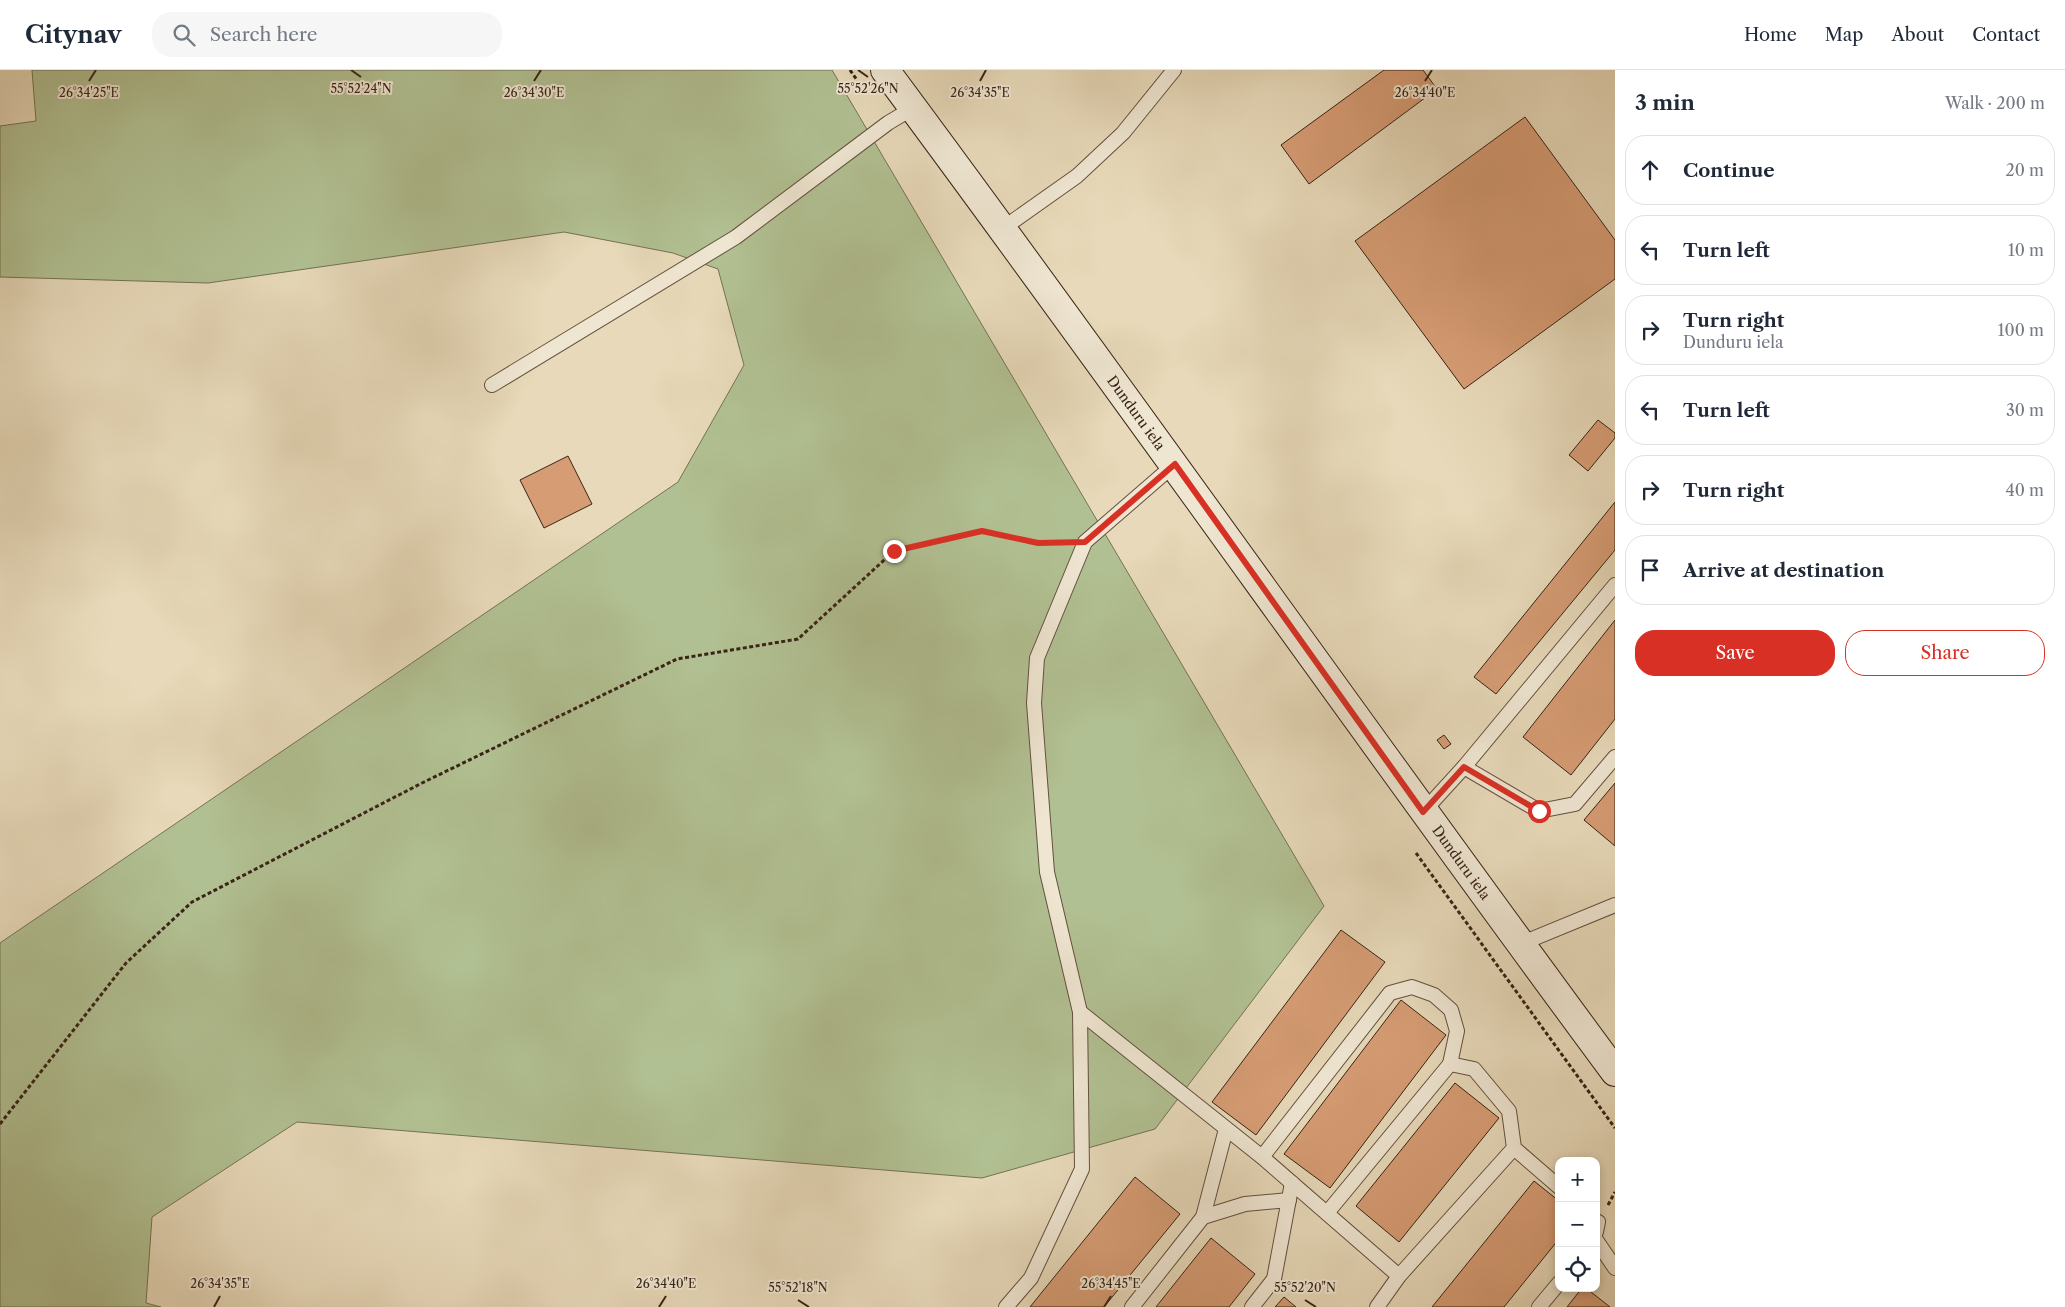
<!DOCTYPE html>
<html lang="en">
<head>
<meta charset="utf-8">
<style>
	body { margin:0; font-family:"Libre Caslon Text",serif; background:#f6f6f7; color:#1f2937 }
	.controls { position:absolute; right:15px; bottom:15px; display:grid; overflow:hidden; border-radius:10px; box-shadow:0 2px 8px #0003 }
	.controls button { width:45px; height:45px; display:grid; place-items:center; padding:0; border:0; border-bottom:1px solid #e0e1e3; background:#fff; color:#1f2937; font:25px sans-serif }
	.stop { position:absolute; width:15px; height:15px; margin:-11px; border:4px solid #d93025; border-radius:50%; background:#fff }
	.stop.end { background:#d93025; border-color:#fff; box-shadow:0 1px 5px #0008 }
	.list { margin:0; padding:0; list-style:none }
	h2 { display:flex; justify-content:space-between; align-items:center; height:65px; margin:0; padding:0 20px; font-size:21px }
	h2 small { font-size:16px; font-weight:400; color:#747a83 }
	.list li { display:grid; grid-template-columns:32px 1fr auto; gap:15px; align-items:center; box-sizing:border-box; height:70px; margin:0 10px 10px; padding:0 10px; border:1px solid #e0e1e3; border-radius:20px }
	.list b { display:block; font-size:19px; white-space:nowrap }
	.list p { margin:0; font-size:16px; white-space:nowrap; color:#747a83 }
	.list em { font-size:16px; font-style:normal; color:#747a83 }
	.actions { display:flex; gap:10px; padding:15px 20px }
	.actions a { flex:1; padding:11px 0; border:1px solid #d93025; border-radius:20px; text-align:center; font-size:18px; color:#d93025 }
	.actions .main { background:#d93025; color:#fff }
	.icon { flex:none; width:28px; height:28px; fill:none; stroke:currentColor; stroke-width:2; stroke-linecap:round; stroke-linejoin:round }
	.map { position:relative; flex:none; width:1615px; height:1237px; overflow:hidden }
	header { display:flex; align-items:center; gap:30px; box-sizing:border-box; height:70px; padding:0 25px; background:#fff; border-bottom:1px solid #e0e1e3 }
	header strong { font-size:24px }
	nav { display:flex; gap:28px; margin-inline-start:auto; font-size:18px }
	.search { width:350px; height:45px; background:#f6f6f7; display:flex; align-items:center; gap:12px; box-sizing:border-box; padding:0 18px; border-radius:20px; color:#747a83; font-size:19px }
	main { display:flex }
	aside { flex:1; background:#fff }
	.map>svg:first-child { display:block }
</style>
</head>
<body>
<header>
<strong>Citynav</strong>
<div class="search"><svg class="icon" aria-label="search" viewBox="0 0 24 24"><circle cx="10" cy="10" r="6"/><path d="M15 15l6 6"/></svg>Search here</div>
<nav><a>Home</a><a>Map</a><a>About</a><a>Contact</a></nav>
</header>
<main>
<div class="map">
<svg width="1615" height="1237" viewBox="0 0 1615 1237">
	<rect width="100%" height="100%" fill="#e7d9b9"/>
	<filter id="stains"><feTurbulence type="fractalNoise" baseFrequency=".004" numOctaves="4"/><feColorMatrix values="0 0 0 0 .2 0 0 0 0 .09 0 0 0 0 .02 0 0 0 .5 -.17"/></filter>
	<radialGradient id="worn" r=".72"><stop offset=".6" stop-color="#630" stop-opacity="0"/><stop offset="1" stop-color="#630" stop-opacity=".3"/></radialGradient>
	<path fill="#b1c092" stroke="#747254" d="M32,0H832L1324,836L1155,1059L982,1108L297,1052L152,1147L146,1233L161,1237H0V873L678,412L744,295L718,199L673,183L564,162L208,213L0,207V56L36,51Z"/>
	<g fill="#d69c74" stroke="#382316">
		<path d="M1384,0H1423L1437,19L1309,114L1281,75Z"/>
		<path d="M1525,47L1615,170V209L1464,319L1355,171Z"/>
		<path d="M1598,350L1615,363V368L1588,401L1569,385Z"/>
		<path d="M568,386L592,434L544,458L520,410Z"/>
		<path d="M1615,432V480L1496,624L1474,607Z"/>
		<path d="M1615,550V649L1571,705L1523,667Z"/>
		<path d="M1444,665L1451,674L1444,679L1437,670Z"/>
		<path d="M1615,713V776L1584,750Z"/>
		<path d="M1341,860L1385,892L1256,1065L1212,1032Z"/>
		<path d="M1401,930L1446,965L1330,1118L1284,1084Z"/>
		<path d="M1455,1013L1499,1048L1399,1172L1356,1136Z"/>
		<path d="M1135,1107L1180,1144L1104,1237H1030Z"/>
		<path d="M1534,1111L1559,1131V1169L1504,1237H1432Z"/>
		<path d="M1211,1168L1255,1204L1229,1237H1156Z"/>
		<path d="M1582,1218H1586L1610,1237H1567Z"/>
		<path d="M1284,1227L1296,1237H1275Z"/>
	</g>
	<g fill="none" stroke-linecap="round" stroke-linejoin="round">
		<g stroke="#64503f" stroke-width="16">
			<g id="lane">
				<path d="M1002,159L1077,106L1123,63L1174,0"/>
				<path d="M492,315L736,167L888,53L913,38"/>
				<path d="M1464,697L1539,741L1575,734L1615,687"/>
				<path d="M1423,742L1464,697L1615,515"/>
				<path d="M1520,874L1615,835"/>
				<path d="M1080,942L1262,1087L1399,1206"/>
				<path d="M1262,1087L1390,923L1412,917L1434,925L1451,940L1457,961L1450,994L1474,999L1509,1041L1514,1078L1559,1117"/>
				<path d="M1327,1143L1450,994"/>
				<path d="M1203,1147L1245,1134L1289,1130"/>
				<path d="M1596,1151L1598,1152L1596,1162"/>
				<path d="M1596,1170L1615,1198"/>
				<path d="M1006,1237L1031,1208L1082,1099L1080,942L1047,802L1034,633L1037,588L1085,472L1175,394"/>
				<path d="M1132,1237L1203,1147L1226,1059"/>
				<path d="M1252,1237L1274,1209L1292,1113"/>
				<path d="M1377,1237L1399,1206L1514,1078"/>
				<path d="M1539,1237L1559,1213"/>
			</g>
		</g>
		<g stroke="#382316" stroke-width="30">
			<g id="secondary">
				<path id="s1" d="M885,0C1132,332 1369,670 1615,1002"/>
			</g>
		</g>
		<g stroke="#382316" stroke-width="3" stroke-dasharray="4 2.5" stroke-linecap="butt">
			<path d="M850,0L857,10"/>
			<path d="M1416,783L1615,1058"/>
			<path d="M0,1054L126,893L192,832L422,713L677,589L798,569L894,481L982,461L1038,473L1061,472"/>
			<path d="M1608,1135L1615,1122"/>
		</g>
		<use href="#lane" stroke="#efe6d2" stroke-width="14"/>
		<use href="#secondary" stroke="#efe6d2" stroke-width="28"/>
	</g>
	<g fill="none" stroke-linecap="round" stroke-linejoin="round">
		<path stroke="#d93025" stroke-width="6" d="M894,481L982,461L1038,473L1085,472L1175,394L1423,742L1464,697L1539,741"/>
	</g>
	<path fill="none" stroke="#382316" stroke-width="2" d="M351,0L361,7M858,0L868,7M89,11L96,0M534,11L541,0M980,11L986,0M1425,11L1432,0M798,1230L809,1237M1305,1230L1316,1237M214,1237L220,1226M659,1237L666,1226M1104,1237L1111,1226"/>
	<g text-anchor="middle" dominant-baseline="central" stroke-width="4" stroke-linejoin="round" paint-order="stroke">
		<g font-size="14" fill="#382316" stroke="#efe6d2">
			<text stroke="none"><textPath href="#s1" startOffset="425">Dunduru iela</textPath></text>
			<text stroke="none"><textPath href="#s1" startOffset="980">Dunduru iela</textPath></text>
		</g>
	</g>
	<g font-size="12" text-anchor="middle" fill="#382316" stroke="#efe6d2" stroke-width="4" stroke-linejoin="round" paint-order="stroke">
		<text x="361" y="23">55°52'24"N</text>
		<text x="868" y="23">55°52'26"N</text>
		<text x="89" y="27">26°34'25"E</text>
		<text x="534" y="27">26°34'30"E</text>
		<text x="980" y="27">26°34'35"E</text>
		<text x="1425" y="27">26°34'40"E</text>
		<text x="220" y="1218">26°34'35"E</text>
		<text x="666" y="1218">26°34'40"E</text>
		<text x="1111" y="1218">26°34'45"E</text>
		<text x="798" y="1222">55°52'18"N</text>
		<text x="1305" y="1222">55°52'20"N</text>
	</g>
	<rect width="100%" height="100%" filter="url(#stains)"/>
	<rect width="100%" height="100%" fill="url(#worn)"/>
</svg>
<div class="controls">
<button>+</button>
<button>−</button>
<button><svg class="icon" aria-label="locate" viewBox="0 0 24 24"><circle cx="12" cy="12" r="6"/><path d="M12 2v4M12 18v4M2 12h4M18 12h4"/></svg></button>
</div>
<div class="stop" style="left:1539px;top:741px"></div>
<div class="stop end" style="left:894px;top:481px"></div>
</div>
<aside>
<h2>3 min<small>Walk · 200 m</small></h2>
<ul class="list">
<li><svg class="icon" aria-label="ahead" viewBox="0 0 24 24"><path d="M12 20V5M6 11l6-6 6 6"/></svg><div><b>Continue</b></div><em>20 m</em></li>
<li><svg class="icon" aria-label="left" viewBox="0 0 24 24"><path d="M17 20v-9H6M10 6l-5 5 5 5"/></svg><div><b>Turn left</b></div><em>10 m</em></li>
<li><svg class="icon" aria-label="right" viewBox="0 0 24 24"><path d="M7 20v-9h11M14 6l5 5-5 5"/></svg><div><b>Turn right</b><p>Dunduru iela</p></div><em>100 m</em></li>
<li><svg class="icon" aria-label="left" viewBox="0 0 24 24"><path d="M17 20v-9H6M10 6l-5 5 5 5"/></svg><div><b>Turn left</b></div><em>30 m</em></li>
<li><svg class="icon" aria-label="right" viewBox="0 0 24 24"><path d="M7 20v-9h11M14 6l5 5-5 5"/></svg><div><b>Turn right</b></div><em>40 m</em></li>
<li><svg class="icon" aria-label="arrive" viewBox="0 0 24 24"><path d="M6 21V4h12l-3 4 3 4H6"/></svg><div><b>Arrive at destination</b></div></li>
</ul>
<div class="actions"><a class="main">Save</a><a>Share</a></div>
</aside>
</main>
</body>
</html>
